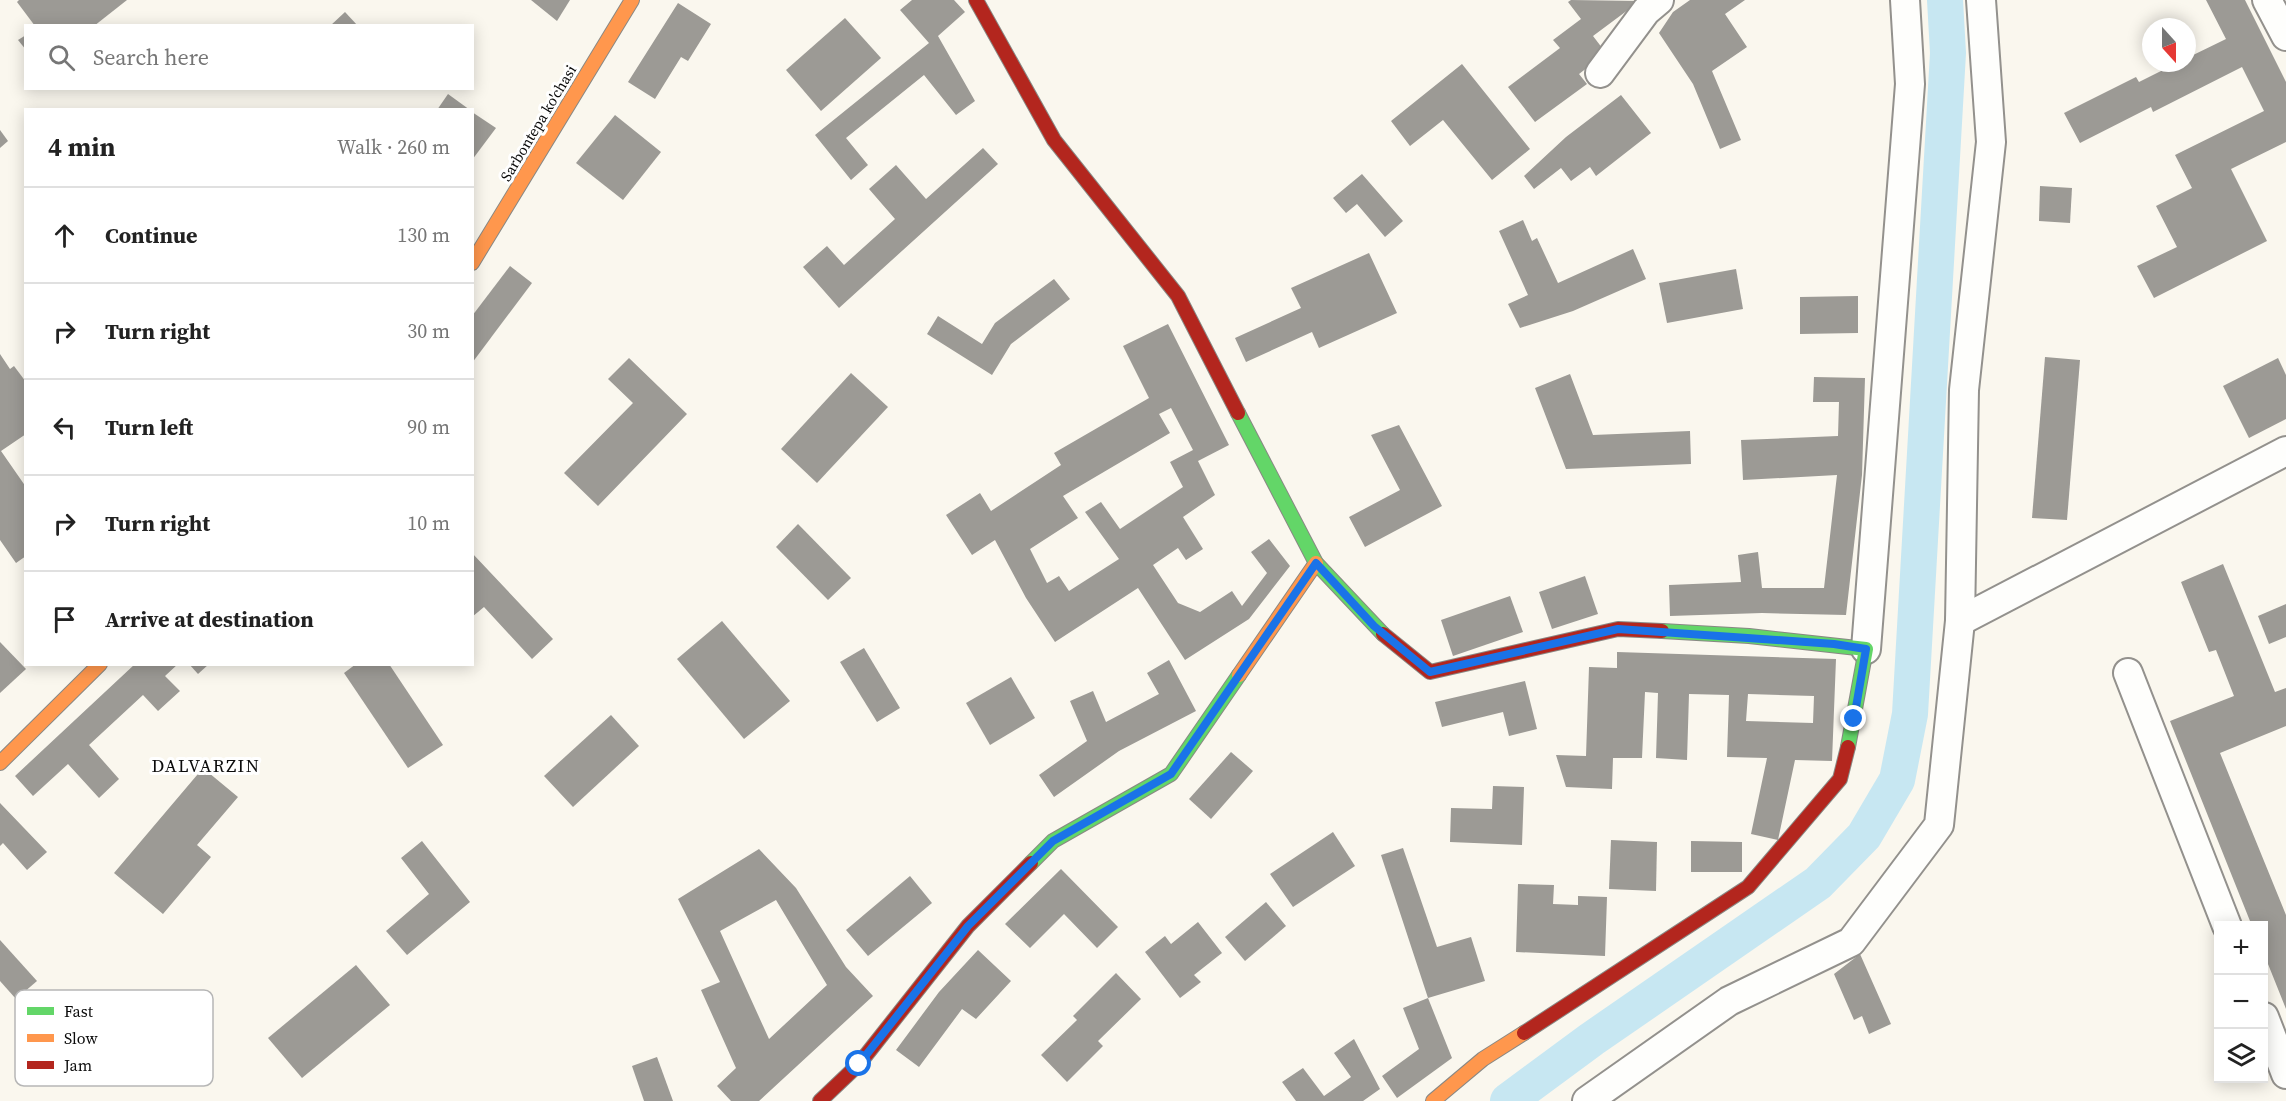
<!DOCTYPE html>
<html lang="en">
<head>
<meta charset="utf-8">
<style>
	body { margin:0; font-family:"Source Serif 4",serif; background:#f2f2f2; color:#222 }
	.controls { position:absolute; right:18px; bottom:18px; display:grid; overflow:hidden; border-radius:0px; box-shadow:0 3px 15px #0003 }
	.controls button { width:54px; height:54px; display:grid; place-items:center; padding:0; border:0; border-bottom:2px solid #e0e0e0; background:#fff; color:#222; font:30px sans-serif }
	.compass { position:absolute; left:2142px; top:18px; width:54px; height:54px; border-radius:50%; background:#fff; box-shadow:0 3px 15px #0003; rotate:159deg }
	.stop { position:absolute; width:18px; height:18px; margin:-14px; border:4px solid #1a73e8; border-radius:50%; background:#fff }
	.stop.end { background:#1a73e8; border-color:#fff; box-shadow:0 2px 6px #0008 }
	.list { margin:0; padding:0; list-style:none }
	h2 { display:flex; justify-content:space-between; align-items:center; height:78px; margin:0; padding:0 24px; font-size:26px }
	h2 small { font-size:20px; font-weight:400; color:#767676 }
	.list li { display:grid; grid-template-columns:39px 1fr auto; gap:18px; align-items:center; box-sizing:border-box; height:96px; padding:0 24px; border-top:2px solid #e0e0e0 }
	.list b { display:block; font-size:22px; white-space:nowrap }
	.list em { font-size:20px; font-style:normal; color:#767676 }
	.icon { flex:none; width:33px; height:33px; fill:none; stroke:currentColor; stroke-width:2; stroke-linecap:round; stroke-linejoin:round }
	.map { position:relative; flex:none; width:2286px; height:1101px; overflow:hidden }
	.search { position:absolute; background:#fff; box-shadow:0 3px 15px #0003; left:24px; top:24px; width:450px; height:66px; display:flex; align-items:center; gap:15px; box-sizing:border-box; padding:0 21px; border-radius:0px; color:#767676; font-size:22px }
	.panel { position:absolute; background:#fff; box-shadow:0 3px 15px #0003; left:24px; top:108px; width:450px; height:558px; border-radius:0px }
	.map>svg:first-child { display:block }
</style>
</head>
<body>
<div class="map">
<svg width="2286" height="1101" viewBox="0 0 2286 1101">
	<rect width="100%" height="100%" fill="#faf7ee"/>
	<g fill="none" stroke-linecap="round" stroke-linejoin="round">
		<path stroke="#c7e7f2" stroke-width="36" d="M1508,1101L1592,1039L1818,883L1864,836L1897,780L1910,714L1948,53L1945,0"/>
	</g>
	<g fill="#9c9a95" fill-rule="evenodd">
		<path d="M19,0H127L94,26H35L17,2Z"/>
		<path d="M531,0H570L557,21Z"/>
		<path d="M912,0H954L965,12L938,36L975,101L956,115L924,75L846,138L868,165L851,180L815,135L929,43L900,10Z"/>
		<path d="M1571,0L1640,1L1593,36L1606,53L1579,74L1587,84L1535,122L1508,87L1560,48L1553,40L1581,19L1568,2Z"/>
		<path d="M1690,0H1745L1725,14L1747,47L1712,71L1741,140L1720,149L1693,84L1659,33L1673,12Z"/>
		<path d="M2206,0H2245L2286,82V142L2231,169L2267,241L2154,298L2137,266L2177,247L2156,206L2192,188L2175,155L2264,111L2242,67L2153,112L2151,107L2080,143L2064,113L2136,77L2139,82L2177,63H2187V58L2226,39Z"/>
		<path d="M678,3L711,24L688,61L681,57L655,99L628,82Z"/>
		<path d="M345,12L358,26H330Z"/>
		<path d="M845,18L881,58L821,111L786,70Z"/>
		<path d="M26,35V50L18,40Z"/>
		<path d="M1462,64L1530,149L1492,180L1443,120L1410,146L1391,121Z"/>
		<path d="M448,94L470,110H437Z"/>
		<path d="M1621,95L1651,133L1596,176L1590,167L1571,181L1561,168L1534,189L1524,176L1566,137Z"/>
		<path d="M472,112L496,128L472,160Z"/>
		<path d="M615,115L661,152L623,200L576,163Z"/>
		<path d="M0,130L8,141L0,148Z"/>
		<path d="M983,148L998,164L839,308L803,267L827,246L844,265L895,219L869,189L896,165L926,199Z"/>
		<path d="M1362,174L1403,221L1385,237L1357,204L1346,213L1333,198Z"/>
		<path d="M2040,186L2072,188L2070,223L2039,221Z"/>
		<path d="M1523,220L1532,241L1537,238L1558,283L1633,249L1646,279L1573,311L1520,328L1508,304L1528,295L1499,231Z"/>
		<path d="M1369,253L1397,313L1319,348L1312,332L1246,362L1235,338L1301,308L1291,288Z"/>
		<path d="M510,266L532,283L472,363V316Z"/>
		<path d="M1736,269L1743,309L1667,323L1659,283Z"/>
		<path d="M1054,279L1070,299L1011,344L992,375L927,334L938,316L982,344L995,323Z"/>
		<path d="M1858,296V333L1800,334V297Z"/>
		<path d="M1168,324L1229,445L1198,461L1215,495L1183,517L1203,549L1186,560L1178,548L1153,565L1178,603L1200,612L1232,591L1242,606L1267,573L1251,552L1269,539L1290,566L1249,619L1185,660L1138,588L1055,642L1026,598L995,540L972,555L946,515L980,493L991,511L1061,465L1054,453L1149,398L1123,346ZM1171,408L1193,450L1170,462L1183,487L1120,529L1101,502L1085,512L1119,559L1069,591L1059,576L1047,583L1030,549L1078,518L1063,496L1170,433L1159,414Z"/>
		<path d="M0,354L10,369L14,366L26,382V434L1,451L26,487V556L16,563L0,540Z"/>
		<path d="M2045,357L2080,360L2067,520L2032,518Z"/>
		<path d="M629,358L687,414L598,506L564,473L633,403L608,379Z"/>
		<path d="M2278,358L2286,375V419L2249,438L2223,386Z"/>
		<path d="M851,373L888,407L817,483L781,449Z"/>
		<path d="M1570,374L1593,435L1690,431L1691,464L1566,469L1535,388Z"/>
		<path d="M1814,377L1865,378L1862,475L1846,615L1762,613L1670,616L1669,585L1741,582L1738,555L1758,552L1762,588H1824L1837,475L1743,480L1741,440L1838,436L1839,402H1813Z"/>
		<path d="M1399,425L1442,506L1365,547L1349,517L1400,490L1371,435Z"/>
		<path d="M798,524L851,578L828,600L776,547Z"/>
		<path d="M472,553L553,639L532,659L484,607L472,617Z"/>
		<path d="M2223,564L2275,692L2286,688V726L2220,753L2286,915V1009L2264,954V926H2252L2170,721L2234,696L2216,650L2209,652L2181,582Z"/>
		<path d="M1585,576L1598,614L1552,629L1539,592Z"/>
		<path d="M1510,596L1523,632L1453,656L1441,620Z"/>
		<path d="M2286,604V637L2269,644L2258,616Z"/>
		<path d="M722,621L790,701L744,739L677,659Z"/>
		<path d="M0,642L26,669L0,693Z"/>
		<path d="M864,648L900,708L877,722L840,662Z"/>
		<path d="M1617,652L1836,659L1832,761L1795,760L1778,840L1751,834L1767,758L1727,757L1729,695L1689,694L1687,760L1656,758L1658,693L1645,692L1642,758H1613L1612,789L1566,787L1556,755L1586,756L1589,667L1617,668ZM1748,694L1814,696L1813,723L1746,721Z"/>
		<path d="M1169,660L1196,711L1119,751L1054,797L1039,775L1087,741L1070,701L1093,691L1106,722L1159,694L1147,673Z"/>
		<path d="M135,664H178L165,676L180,691L158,711L143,695L89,745L119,779L99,798L68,764L33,796L15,776Z"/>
		<path d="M189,664H209L198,674Z"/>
		<path d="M356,664H389L443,745L408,768L344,673Z"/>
		<path d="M1011,677L1035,718L990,745L966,703Z"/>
		<path d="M1525,681L1537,729L1509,736L1503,712L1442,727L1435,702Z"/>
		<path d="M611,715L639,746L573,807L544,776Z"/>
		<path d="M1231,752L1253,771L1211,819L1189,799Z"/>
		<path d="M203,768L238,797L197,845L211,857L163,914L114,873Z"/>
		<path d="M1493,786L1524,787L1522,845L1450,842L1451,808L1492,809Z"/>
		<path d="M0,803L47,852L27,870L3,843L0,846Z"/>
		<path d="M1333,832L1355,866L1293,907L1270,874Z"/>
		<path d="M1611,840L1657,842L1656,891L1609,889Z"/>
		<path d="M422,841L470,902L407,955L386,931L429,894L401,858Z"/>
		<path d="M1691,841L1742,842V872H1691Z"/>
		<path d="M1403,848L1437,947L1471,937L1485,981L1428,998L1452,1058L1397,1098L1382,1076L1419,1049L1403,1008L1428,998L1381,855Z"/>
		<path d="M759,849L796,888L846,967L873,996L759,1101H731L717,1086L736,1068L701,990L720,982L678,899ZM776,900L827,985L769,1039L720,931Z"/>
		<path d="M1061,869L1118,927L1097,948L1064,914L1030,948L1005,924Z"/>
		<path d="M910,876L932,903L868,956L846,930Z"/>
		<path d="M1518,884L1554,885L1553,904L1578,905V896L1607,897L1605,956L1516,952Z"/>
		<path d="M1266,902L1286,926L1245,961L1225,937Z"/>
		<path d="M1198,922L1222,953L1194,975L1201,982L1180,998L1145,952L1165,936L1171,944Z"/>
		<path d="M0,940L37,981L16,999L0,981Z"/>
		<path d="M978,950L1011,981L976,1019L962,1009L919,1067L896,1050L939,992Z"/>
		<path d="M1860,954L1891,1024L1869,1034L1862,1016L1854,1020L1834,974Z"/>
		<path d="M356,965L390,1005L302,1078L268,1038Z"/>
		<path d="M1116,973L1141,999L1098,1041L1103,1046L1067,1082L1041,1055L1077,1020L1073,1016Z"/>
		<path d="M1354,1039L1380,1089L1363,1101H1296L1282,1082L1303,1068L1324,1096L1351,1077L1334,1053Z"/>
		<path d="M657,1057L673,1101H644L632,1066Z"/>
	</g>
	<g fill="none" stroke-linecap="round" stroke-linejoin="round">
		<g stroke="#93918d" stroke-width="32">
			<g id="street">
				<path d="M2267,0L2286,36"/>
				<path d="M1600,73L1646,11L1659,0"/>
				<path d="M1960,621L2286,451"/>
				<path d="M1866,649L1910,84L1905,0"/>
				<path d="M2128,673L2227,926"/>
				<path d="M2264,1017L2286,1074"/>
				<path d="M1587,1101L1729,1001L1851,942L1939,825L1960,621L1964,390L1991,142L1981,0"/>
			</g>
		</g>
		<g stroke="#898884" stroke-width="16">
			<g id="fast">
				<path d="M1238,413L1316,563L1383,634"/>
				<path d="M1662,631L1749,636L1866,649L1848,747"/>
				<path d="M1031,863L1053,841L1171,774L1239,675"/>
			</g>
		</g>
		<g stroke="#898884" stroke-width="16">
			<g id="slow">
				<path d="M472,263L632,0"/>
				<path d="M1239,675L1316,563"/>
				<path d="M0,763L100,664"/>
				<path d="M1433,1101L1483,1059L1524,1033"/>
			</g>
		</g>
		<g stroke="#898884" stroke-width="16">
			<g id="jam">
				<path d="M976,0L1054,140L1178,296L1238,413"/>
				<path d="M1383,634L1430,672L1618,629L1662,631"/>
				<path d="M1524,1033L1748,887L1840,779L1848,747"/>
				<path d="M820,1101L859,1064L968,926L1031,863"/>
			</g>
		</g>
		<use href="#street" stroke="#fefefc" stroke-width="28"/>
		<use href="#fast" stroke="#63d668" stroke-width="14"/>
		<use href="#slow" stroke="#ff974d" stroke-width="14"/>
		<use href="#jam" stroke="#b3261e" stroke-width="14"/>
	</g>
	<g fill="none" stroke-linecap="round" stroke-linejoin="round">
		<path stroke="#1a73e8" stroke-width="8" d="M859,1064L968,926L1053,841L1171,774L1316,563L1374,626L1430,672L1618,629L1834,644L1866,649L1854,719"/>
	</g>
	<g text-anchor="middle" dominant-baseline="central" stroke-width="6" stroke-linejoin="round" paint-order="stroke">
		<g font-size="15" fill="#0b0b0b" stroke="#fff">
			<text transform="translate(538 123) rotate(-59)">Sarbontepa ko'chasi</text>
		</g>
		<g font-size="18" letter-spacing="1.5" fill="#0b0b0b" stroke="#fff">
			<text x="206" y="765">DALVARZIN</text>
		</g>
	</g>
	<rect x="15" y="990" width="198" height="96" rx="9" fill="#fff" stroke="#b6b6b6" stroke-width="1.5"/>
	<rect x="27" y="1007" width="27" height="8" fill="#63d668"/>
	<rect x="27" y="1034" width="27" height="8" fill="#ff974d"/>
	<rect x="27" y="1061" width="27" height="8" fill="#b3261e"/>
	<g font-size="16" fill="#0b0b0b">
		<text x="64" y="1017">Fast</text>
		<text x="64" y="1044">Slow</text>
		<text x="64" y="1071">Jam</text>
	</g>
</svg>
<div class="controls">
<button>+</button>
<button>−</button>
<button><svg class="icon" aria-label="layers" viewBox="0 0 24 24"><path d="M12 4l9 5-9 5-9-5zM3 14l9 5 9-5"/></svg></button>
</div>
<svg class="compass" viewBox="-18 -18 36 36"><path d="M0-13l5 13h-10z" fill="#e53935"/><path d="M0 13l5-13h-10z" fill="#767676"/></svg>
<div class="stop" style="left:859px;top:1064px"></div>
<div class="stop end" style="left:1854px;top:719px"></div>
<div class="search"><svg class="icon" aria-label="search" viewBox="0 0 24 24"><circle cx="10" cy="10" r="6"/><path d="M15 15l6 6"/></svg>Search here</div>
<section class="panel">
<h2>4 min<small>Walk · 260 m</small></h2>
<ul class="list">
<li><svg class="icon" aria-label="ahead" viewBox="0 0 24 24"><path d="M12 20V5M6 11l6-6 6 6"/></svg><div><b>Continue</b></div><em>130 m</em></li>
<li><svg class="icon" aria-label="right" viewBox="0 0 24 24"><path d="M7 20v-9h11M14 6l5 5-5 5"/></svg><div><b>Turn right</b></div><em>30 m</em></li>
<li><svg class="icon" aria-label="left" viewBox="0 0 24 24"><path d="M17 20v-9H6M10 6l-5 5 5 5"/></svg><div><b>Turn left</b></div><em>90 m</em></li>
<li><svg class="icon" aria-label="right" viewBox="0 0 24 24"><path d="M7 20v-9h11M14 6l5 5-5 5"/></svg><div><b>Turn right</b></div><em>10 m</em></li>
<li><svg class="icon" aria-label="arrive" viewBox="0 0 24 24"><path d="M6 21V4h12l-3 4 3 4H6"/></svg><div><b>Arrive at destination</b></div></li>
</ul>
</section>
</div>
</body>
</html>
